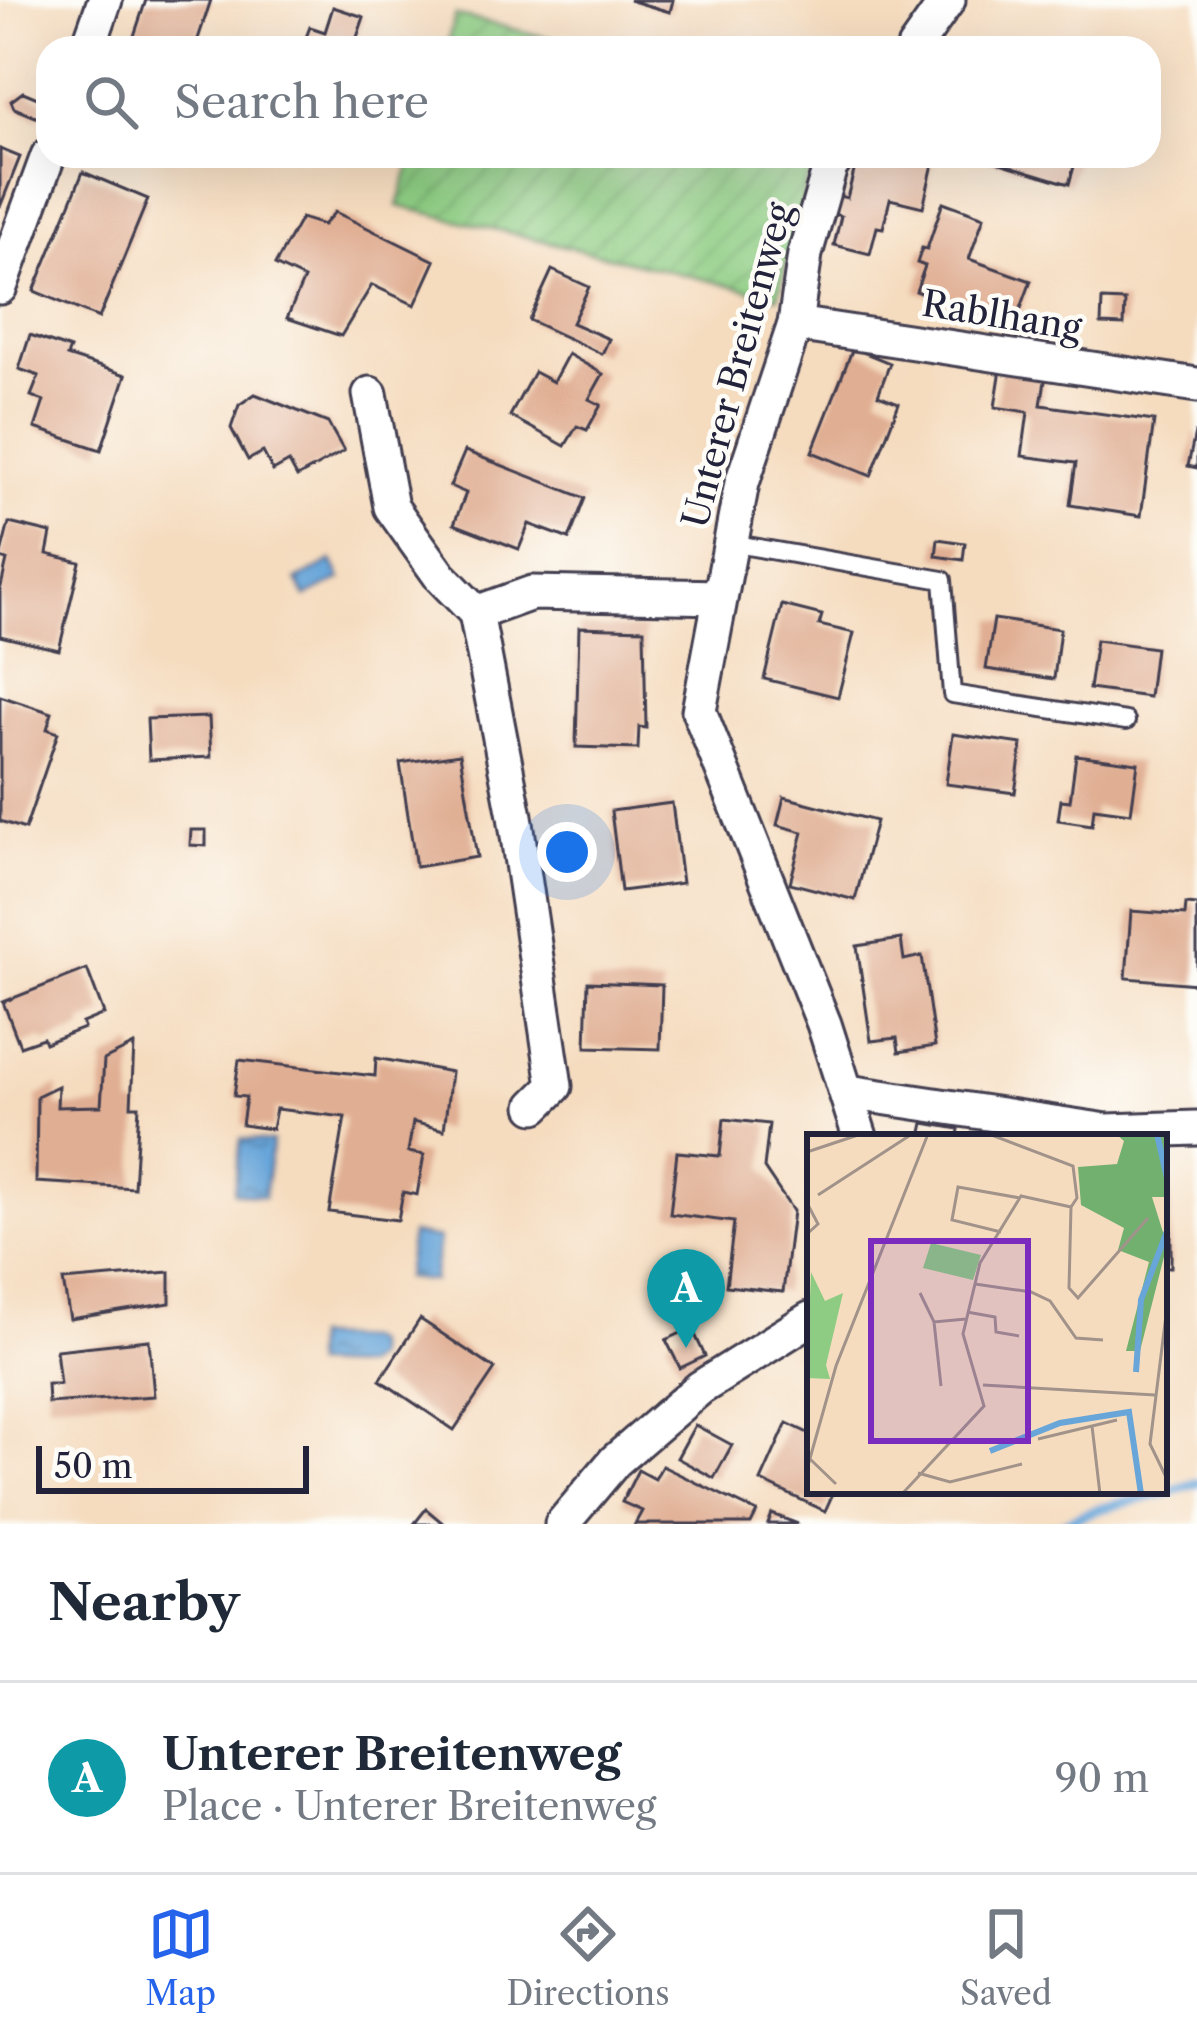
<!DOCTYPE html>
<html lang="en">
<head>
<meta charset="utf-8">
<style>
	body { margin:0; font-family:"Libre Caslon Text",serif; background:#f2f2f3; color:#1f2937 }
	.scale { position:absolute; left:36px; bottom:30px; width:273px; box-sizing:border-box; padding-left:12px; border:6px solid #22223b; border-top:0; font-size:33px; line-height:42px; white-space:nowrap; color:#22223b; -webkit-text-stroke:9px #fdfcf7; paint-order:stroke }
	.you { position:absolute; left:567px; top:852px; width:42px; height:42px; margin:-30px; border:9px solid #fff; border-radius:50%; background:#1a73e8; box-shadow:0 0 0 18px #1a73e833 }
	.badge { display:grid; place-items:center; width:78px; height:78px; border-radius:50%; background:#2563eb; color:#fff; font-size:39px; font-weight:700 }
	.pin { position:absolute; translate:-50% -99px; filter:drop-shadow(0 3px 6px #0008) }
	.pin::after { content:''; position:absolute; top:63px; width:42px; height:36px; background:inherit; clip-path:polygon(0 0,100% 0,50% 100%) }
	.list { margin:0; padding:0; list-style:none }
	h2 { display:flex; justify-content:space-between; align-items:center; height:156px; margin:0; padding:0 48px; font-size:51px }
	h2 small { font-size:39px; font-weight:400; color:#747a83 }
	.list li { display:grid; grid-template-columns:78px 1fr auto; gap:36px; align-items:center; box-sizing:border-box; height:192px; padding:0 48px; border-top:3px solid #e0e1e3 }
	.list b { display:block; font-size:45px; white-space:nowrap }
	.list p { margin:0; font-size:39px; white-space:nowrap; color:#747a83 }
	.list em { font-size:39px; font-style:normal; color:#747a83 }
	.icon { flex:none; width:66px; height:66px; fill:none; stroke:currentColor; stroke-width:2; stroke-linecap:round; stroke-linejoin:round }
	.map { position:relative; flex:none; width:1197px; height:1524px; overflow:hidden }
	.search { position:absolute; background:#fff; box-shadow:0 12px 48px #0002; left:36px; right:36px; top:36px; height:132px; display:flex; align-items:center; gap:30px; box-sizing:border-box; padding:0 42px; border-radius:36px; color:#747a83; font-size:45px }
	.sheet { height:348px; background:#fff }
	nav { display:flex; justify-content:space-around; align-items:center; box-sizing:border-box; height:168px; border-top:3px solid #e0e1e3; background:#fff; font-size:33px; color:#747a83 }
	nav a { display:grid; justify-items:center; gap:6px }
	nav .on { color:#2563eb }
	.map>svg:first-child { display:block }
</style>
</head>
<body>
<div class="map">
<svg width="1197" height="1524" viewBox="0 0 1197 1524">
	<defs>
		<pattern id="garden-furrows" width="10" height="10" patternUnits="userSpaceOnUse" patternTransform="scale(3)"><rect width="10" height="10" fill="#8dcc82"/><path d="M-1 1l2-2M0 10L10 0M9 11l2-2" fill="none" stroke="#79af71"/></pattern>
		<pattern id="water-ripples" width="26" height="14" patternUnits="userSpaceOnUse" patternTransform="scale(3)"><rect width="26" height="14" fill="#68a5d9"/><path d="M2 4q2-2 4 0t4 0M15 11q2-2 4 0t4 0" fill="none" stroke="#5586b1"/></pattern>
	</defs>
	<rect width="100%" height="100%" fill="#fdfcf7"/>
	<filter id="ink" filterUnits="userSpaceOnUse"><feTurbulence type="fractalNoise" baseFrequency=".00833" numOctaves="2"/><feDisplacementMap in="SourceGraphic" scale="24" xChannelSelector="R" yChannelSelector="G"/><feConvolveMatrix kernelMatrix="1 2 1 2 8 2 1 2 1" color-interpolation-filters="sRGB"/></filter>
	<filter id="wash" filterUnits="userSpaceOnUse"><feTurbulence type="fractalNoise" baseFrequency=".004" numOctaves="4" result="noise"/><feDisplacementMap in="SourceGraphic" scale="48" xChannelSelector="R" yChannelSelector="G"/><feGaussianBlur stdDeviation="2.7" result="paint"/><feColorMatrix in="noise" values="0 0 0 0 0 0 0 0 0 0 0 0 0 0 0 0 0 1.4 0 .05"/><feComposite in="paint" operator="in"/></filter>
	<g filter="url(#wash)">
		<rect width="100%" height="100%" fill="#f5dcbf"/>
		<g fill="url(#garden-furrows)" stroke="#58775e" stroke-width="3">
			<path d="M455,15L591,48H446Z"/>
			<path d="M413,156H814L778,297L398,206Z"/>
		</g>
		<g fill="url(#water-ripples)" stroke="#45648a" stroke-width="3">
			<path d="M332,561L341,579L306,597L297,580Z"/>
			<path d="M241,1139L272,1142L264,1197L234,1192Z"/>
			<path d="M411,1234L439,1239L433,1281L405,1278Z"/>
			<path d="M313,1337L364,1339L373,1345V1359L362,1367L312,1365Z"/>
		</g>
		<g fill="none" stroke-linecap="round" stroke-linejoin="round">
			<path stroke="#68a5d9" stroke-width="10" d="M1062,1524C1103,1502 1153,1500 1197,1483"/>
		</g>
		<g id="blocks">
			<g fill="#e0ae93">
				<path d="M146,0H211L195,48H130Z"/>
				<path d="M629,0H673L670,12Z"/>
				<path d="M333,7L364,17L355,43L368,48H302L310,27L325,32Z"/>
				<path d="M23,92L45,101L38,118L14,108L11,101Z"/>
				<path d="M0,149L20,157L0,207Z"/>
				<path d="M858,156H900L933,164L923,207L890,199L883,228L877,227L870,254L834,245L841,216L830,213L835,195L847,198Z"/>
				<path d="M977,156H1077L1069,184Z"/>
				<path d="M83,172L148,199L99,318L34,291Z"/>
				<path d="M943,202L984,217L969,259L1031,281L1014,327L916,291L925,266L917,263L922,248L927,249Z"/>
				<path d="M335,212L435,261L415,305L372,285L341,336L287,318L304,279L275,265L301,218L323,225Z"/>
				<path d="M552,270L589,287L572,323L609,339L602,354L529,320Z"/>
				<path d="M1102,300L1125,301L1124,325L1101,324Z"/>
				<path d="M30,335L70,349L67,356L126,375L101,450L35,428L44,401L31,396L39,376L19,369Z"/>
				<path d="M853,348L890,363L878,395L899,403L871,476L812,452Z"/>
				<path d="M568,354L603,374L589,399L601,405L587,430L577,426L565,446L510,416L534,372L553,382Z"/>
				<path d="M1001,369L1046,375L1041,405L1154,421L1141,516L1070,505L1076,463L1022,456L1028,412L995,407Z"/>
				<path d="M255,394L328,423L344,451L297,477L289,462L273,471L263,452L248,460L231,428L239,405Z"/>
				<path d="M1195,433L1197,434V468L1188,466Z"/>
				<path d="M465,451L585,498L569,539L529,524L519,549L454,524L466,493L450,486Z"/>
				<path d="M9,523L51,533L47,554L80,562L59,650L0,636V591L7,560L0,558Z"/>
				<path d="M938,539L965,543L963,560L936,556Z"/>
				<path d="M782,605L822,615L819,625L854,633L838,697L764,679Z"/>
				<path d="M994,619L1060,629L1054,679L986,669Z"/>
				<path d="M579,627L644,629L646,728L639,727L638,749L576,747Z"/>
				<path d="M1096,640L1155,648L1149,697L1089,689Z"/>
				<path d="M0,696L52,713L47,729L58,733L25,829L0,821Z"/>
				<path d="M209,717L211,757L149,760L147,719Z"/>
				<path d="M953,734L1022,744L1015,793L946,784Z"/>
				<path d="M460,754L477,857L416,867L400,763Z"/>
				<path d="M1076,755L1138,763L1131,813L1094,808L1092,825L1058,820L1061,800L1070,801Z"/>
				<path d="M784,797L876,821L855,900L790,883L803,832L777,825Z"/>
				<path d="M672,803L682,883L621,891L611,811Z"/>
				<path d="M191,830H206V846L190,845Z"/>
				<path d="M1186,904L1197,905V984L1126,978L1131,911L1185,915Z"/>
				<path d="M901,939L904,960L922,956L935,1046L899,1052L897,1038L871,1041L857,946Z"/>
				<path d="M87,969L104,1014L82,1023L84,1028L45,1043L43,1038L20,1046L3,1002Z"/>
				<path d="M588,982L662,985L660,1049L586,1047Z"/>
				<path d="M134,1045L131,1106H139L134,1188L36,1182L37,1096L58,1086L57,1107L101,1106L104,1060Z"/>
				<path d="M376,1058L451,1072L444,1130L413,1122L408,1152L424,1155L417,1195L403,1192L398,1220L329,1212L345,1117L276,1109L272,1129L242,1125L246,1097L234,1096L239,1060L375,1076Z"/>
				<path d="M724,1119L769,1124L764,1168L793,1211L783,1292L726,1286L734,1222L670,1214L677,1152L720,1156Z"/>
				<path d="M924,1123L959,1129L958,1137H921Z"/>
				<rect x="1164" y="1179" width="7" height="88"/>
				<path d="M170,1272V1303L70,1319L63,1281Z"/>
				<path d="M420,1319L495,1369L454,1430L380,1380Z"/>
				<path d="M692,1328L705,1356L680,1368L666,1340Z"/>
				<path d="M149,1340L154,1396L48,1403L47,1384H60L56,1350Z"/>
				<path d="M787,1423L810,1434V1491H834L825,1511L761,1481Z"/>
				<path d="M695,1425L732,1445L714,1478L677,1458Z"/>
				<path d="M662,1466L757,1512L751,1524H635L642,1511L622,1502L638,1470L655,1479Z"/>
				<path d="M426,1509L444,1524H414Z"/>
				<path d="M772,1514L798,1524H768Z"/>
			</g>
		</g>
	</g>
	<g filter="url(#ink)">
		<use href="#blocks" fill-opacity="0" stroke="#423e4f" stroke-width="3"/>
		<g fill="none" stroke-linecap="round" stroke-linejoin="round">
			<g stroke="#423e4f" stroke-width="22">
				<path id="service" d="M730,543L943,580L952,694L1126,721"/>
			</g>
			<g stroke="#423e4f" stroke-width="39">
				<g id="minor">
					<path d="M88,48L105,0"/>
					<path d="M914,48L948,0"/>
					<path d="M838,156L830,167L805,254L795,324L742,483L699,711L824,1024L860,1137"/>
					<path d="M0,287L48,156"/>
					<path d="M795,324L1197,385"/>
					<path d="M370,394L391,507L441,577L476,613L532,593L720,597"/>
					<path d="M476,613L515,816L555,1086L535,1106"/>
					<path d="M848,1092L1107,1131L1197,1128"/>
					<path d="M562,1524L615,1461L700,1388L810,1319"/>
				</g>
			</g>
			<use href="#service" stroke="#fff" stroke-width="16"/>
			<use href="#minor" stroke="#fff" stroke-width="33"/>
		</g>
	</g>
	<g text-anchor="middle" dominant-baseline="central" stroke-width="9" stroke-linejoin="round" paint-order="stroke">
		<g font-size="36" fill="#22223b" stroke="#fdfcf7">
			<text transform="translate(1002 315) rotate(9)">Rablhang</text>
			<text transform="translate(737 365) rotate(-75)">Unterer Breitenweg</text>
		</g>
	</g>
	<g transform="translate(807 1134)">
		<rect width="360" height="360" fill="#f5dcbf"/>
		<path d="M4,138L18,167L36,159L19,231L23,245L0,244Z" fill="#8dcc82"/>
		<path d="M309,0H360V63H345L360,111L333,217H319L342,128L311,116L317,94L274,71L271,33L310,30L317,7Z" fill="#72b070"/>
		<path d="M124,109L174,121L166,146L116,134Z" fill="#8dcc82"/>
		<path fill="none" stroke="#68a5d9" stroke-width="6" d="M350,0L360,44M329,238L334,166L360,97M183,317L253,289L322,278L334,360"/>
		<path fill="none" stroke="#a1928a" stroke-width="3" d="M0,18L54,0M11,61L105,0M0,69L11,90L0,100M264,73L262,154L271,164L341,84M194,98L145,86L151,53L213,64M168,150L224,158L243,167L269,204L296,206M113,159L127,188L159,185M360,173L343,310L360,345M160,178L188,183L189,198L212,202M127,188L134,252M176,251L348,261M285,292L293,360M231,305L310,286M3,325L29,350M0,335L29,232L121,0M111,339L143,348L215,330M95,360L177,272L156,200L173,129L214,62L264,73L270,64L266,32L182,0M179,360H274"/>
		<path fill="#7b2cbf" fill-opacity="0.15" stroke="#7b2cbf" stroke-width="6" d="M64,107H221V307H64Z"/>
		<rect width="360" height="360" fill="none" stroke="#22223b" stroke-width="6"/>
	</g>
</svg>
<div class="scale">50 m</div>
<div class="you"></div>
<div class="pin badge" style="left:686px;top:1348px;background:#0f9aa8">A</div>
<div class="search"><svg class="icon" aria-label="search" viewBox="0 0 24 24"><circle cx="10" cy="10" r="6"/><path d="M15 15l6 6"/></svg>Search here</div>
</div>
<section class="sheet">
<h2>Nearby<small></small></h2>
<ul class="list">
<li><span class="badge" style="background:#0f9aa8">A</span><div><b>Unterer Breitenweg</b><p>Place · Unterer Breitenweg</p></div><em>90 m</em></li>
</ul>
</section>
<nav>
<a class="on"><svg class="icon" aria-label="map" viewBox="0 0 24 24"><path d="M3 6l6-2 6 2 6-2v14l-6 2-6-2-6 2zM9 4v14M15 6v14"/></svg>Map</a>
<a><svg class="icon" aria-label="directions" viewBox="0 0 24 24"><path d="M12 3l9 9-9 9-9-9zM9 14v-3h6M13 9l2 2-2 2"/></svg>Directions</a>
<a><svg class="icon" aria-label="saved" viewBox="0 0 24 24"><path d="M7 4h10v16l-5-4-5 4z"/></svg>Saved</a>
</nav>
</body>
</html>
